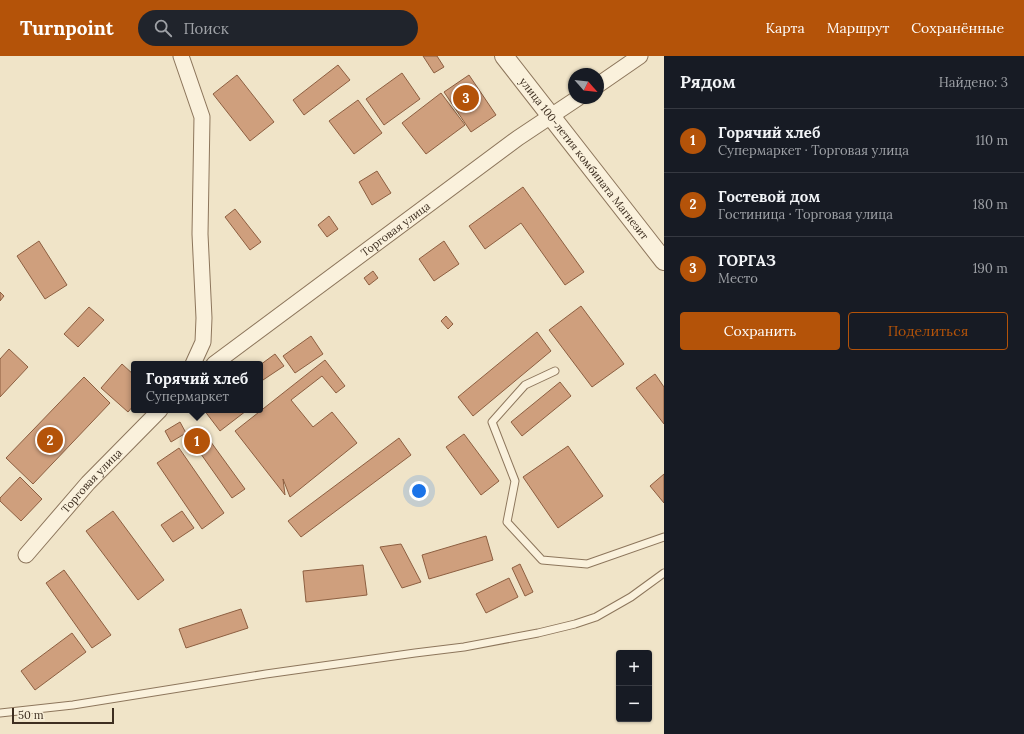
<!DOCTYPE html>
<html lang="ru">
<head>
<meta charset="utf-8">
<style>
	body { margin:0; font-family:Lora,serif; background:#20242c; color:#f1f3f6 }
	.controls { position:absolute; right:12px; bottom:12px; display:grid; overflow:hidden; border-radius:4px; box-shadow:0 1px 3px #0004 }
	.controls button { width:36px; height:36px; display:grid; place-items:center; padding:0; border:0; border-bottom:1px solid #363941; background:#171b24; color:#f1f3f6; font:20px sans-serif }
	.compass { position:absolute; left:568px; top:12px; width:36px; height:36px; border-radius:50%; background:#171b24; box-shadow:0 1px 3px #0004; rotate:117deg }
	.scale { position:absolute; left:12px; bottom:10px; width:102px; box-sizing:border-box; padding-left:4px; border:2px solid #3d2e20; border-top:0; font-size:11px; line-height:14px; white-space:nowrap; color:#3d2e20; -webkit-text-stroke:3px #f7eed8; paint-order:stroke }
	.you { position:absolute; left:419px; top:435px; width:14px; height:14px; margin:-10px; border:3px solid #fff; border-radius:50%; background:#1a73e8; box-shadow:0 0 0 6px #1a73e833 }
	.badge { display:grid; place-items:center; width:26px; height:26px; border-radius:50%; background:#b45309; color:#fff; font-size:13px; font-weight:700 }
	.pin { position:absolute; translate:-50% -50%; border:2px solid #fff; box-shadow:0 1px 4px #0006 }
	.popup { position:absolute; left:131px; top:305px; width:132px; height:52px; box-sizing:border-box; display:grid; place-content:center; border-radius:4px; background:#171b24; filter:drop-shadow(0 1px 3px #0005); font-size:13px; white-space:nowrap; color:#9ea1a6 }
	.popup b { font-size:15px; color:#f1f3f6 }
	.popup::after { content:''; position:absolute; left:50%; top:100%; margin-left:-8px; border:8px solid transparent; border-top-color:#171b24 }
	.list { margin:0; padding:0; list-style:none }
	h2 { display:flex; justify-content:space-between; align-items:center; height:52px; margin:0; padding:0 16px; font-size:17px }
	h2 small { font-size:13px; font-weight:400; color:#9ea1a6 }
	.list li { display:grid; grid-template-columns:26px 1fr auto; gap:12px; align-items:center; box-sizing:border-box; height:64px; padding:0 16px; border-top:1px solid #363941 }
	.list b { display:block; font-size:15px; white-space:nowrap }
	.list p { margin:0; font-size:13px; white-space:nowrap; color:#9ea1a6 }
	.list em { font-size:13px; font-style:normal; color:#9ea1a6 }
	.actions { display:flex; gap:8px; padding:12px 16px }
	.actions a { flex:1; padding:9px 0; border:1px solid #b45309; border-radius:4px; text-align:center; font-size:14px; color:#b45309 }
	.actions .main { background:#b45309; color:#fff }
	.icon { flex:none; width:22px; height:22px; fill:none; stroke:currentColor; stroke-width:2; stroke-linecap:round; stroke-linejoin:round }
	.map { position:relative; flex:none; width:664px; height:678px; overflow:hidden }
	header { display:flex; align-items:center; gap:24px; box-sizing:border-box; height:56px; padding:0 20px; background:#b45309; color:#fff }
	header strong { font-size:19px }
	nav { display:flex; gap:22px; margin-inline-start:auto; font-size:14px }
	.search { width:280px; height:36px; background:#20242c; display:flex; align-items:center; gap:10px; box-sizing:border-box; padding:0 14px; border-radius:22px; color:#9ea1a6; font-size:15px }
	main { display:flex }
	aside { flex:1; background:#171b24 }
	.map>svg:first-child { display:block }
</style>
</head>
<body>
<header>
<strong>Turnpoint</strong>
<div class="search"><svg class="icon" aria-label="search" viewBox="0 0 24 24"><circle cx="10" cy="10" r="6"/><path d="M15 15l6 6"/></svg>Поиск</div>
<nav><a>Карта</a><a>Маршрут</a><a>Сохранённые</a></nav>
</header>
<main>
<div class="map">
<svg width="664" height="678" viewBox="0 0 664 678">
	<rect width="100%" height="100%" fill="#f0e4c8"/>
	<g fill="#cf9f7d" stroke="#8d5f41">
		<path d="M423,0H437L444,11L434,17Z"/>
		<path d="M338,9L350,24L304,59L293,44Z"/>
		<path d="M402,17L420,43L384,69L366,43Z"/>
		<path d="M237,19L274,66L250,85L213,38Z"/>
		<path d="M469,19L496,59L471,76L444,36Z"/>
		<path d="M441,37L465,69L426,98L402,67Z"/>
		<path d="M358,44L382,77L354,98L329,65Z"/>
		<path d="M377,115L391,137L372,149L359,126Z"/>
		<path d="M523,131L584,216L565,229L521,167L485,193L469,170Z"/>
		<path d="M235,153L261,186L250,194L225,161Z"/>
		<path d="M329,160L338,173L327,181L318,169Z"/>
		<path d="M39,185L67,229L45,243L17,200Z"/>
		<path d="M444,185L459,208L434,225L419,203Z"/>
		<path d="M373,215L378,222L369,229L364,222Z"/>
		<path d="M0,236L4,240L0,245Z"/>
		<path d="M581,250L624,308L592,331L549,274Z"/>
		<path d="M89,251L104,264L78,291L64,278Z"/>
		<path d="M446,260L453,268L448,273L441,265Z"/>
		<path d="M537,276L551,295L473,360L458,341Z"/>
		<path d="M311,280L323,298L295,317L283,300Z"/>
		<path d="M9,293L28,311L0,341V303Z"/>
		<path d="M275,298L284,310L260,326V309Z"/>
		<path d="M325,304L345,330L336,337L322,320L291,344L313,371L332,356L357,387L290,441L283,423L285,439L235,375Z"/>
		<path d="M122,308L134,319V349L128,356L101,332Z"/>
		<path d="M655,318L664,331V368L636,332Z"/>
		<path d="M84,321L110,347L33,428L6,402Z"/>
		<path d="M560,326L571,340L522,380L511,366Z"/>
		<path d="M204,354H245L246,355L220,375Z"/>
		<path d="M180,366L186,377L171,386L165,375Z"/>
		<path d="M464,378L499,425L481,439L446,391Z"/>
		<path d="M208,382L245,433L232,442L196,391Z"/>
		<path d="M399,382L411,399L301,481L288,465Z"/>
		<path d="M568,390L603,440L558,472L523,421Z"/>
		<path d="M179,392L224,457L202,473L157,407Z"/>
		<path d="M664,418V447L650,430Z"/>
		<path d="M20,421L42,443L21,465L0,445V442Z"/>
		<path d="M113,455L164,524L138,544L86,475Z"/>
		<path d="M182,455L194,472L173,486L161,469Z"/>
		<path d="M486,480L493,504L429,523L422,499Z"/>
		<path d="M401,488L421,526L402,532L380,491Z"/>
		<path d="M520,508L533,536L525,540L512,512Z"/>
		<path d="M363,509L367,539L306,546L303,515Z"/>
		<path d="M64,514L111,579L92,592L46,527Z"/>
		<path d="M509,522L518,541L486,557L476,538Z"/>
		<path d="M241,553L248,572L186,592L179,573Z"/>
		<path d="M72,577L86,596L35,634L21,615Z"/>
	</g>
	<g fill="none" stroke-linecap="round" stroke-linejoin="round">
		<g stroke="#8d765c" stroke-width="9">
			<g id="service">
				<path d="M555,315L525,329L492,366L515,425L507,466L542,504L587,508L664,481"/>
				<path d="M0,657L73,649L266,618L415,597L464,591L538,577L575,568L596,561L631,541L664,517"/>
			</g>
		</g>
		<g stroke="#8d765c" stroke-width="17">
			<g id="minor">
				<path d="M181,0L202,61L200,178L204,262L203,286L193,308"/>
				<path d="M598,29L640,0"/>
				<path id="s1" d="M214,308L518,82L578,42"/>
				<path id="s2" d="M26,499L88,427L160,354"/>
			</g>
		</g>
		<g stroke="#8d765c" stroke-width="20">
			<g id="tertiary">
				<path id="s3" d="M504,0L664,205"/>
			</g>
		</g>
		<use href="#service" stroke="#faf1dc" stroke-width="7"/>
		<use href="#minor" stroke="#faf1dc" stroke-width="15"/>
		<use href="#tertiary" stroke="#faf1dc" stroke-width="18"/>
	</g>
	<g text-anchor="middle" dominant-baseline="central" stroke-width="3" stroke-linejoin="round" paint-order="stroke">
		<g font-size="11" fill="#3d2e20" stroke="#f7eed8">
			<text stroke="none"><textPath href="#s3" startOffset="130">улица 100-летия комбината Магнезит</textPath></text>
			<text stroke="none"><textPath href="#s1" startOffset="226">Торговая улица</textPath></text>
			<text stroke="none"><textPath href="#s2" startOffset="99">Торговая улица</textPath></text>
		</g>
	</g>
</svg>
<div class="controls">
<button>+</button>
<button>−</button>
</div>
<svg class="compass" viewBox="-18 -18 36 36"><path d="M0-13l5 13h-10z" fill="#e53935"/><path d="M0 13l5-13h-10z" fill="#9ea1a6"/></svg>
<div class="scale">50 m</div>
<div class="you"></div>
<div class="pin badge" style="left:197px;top:385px">1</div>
<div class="popup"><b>Горячий хлеб</b>Супермаркет</div>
<div class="pin badge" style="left:50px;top:384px">2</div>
<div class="pin badge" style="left:466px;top:42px">3</div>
</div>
<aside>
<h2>Рядом<small>Найдено: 3</small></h2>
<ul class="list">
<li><span class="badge">1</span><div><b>Горячий хлеб</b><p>Супермаркет · Торговая улица</p></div><em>110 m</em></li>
<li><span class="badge">2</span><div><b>Гостевой дом</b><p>Гостиница · Торговая улица</p></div><em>180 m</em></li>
<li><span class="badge">3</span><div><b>ГОРГАЗ</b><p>Место</p></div><em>190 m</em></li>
</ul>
<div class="actions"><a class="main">Сохранить</a><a>Поделиться</a></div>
</aside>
</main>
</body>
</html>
